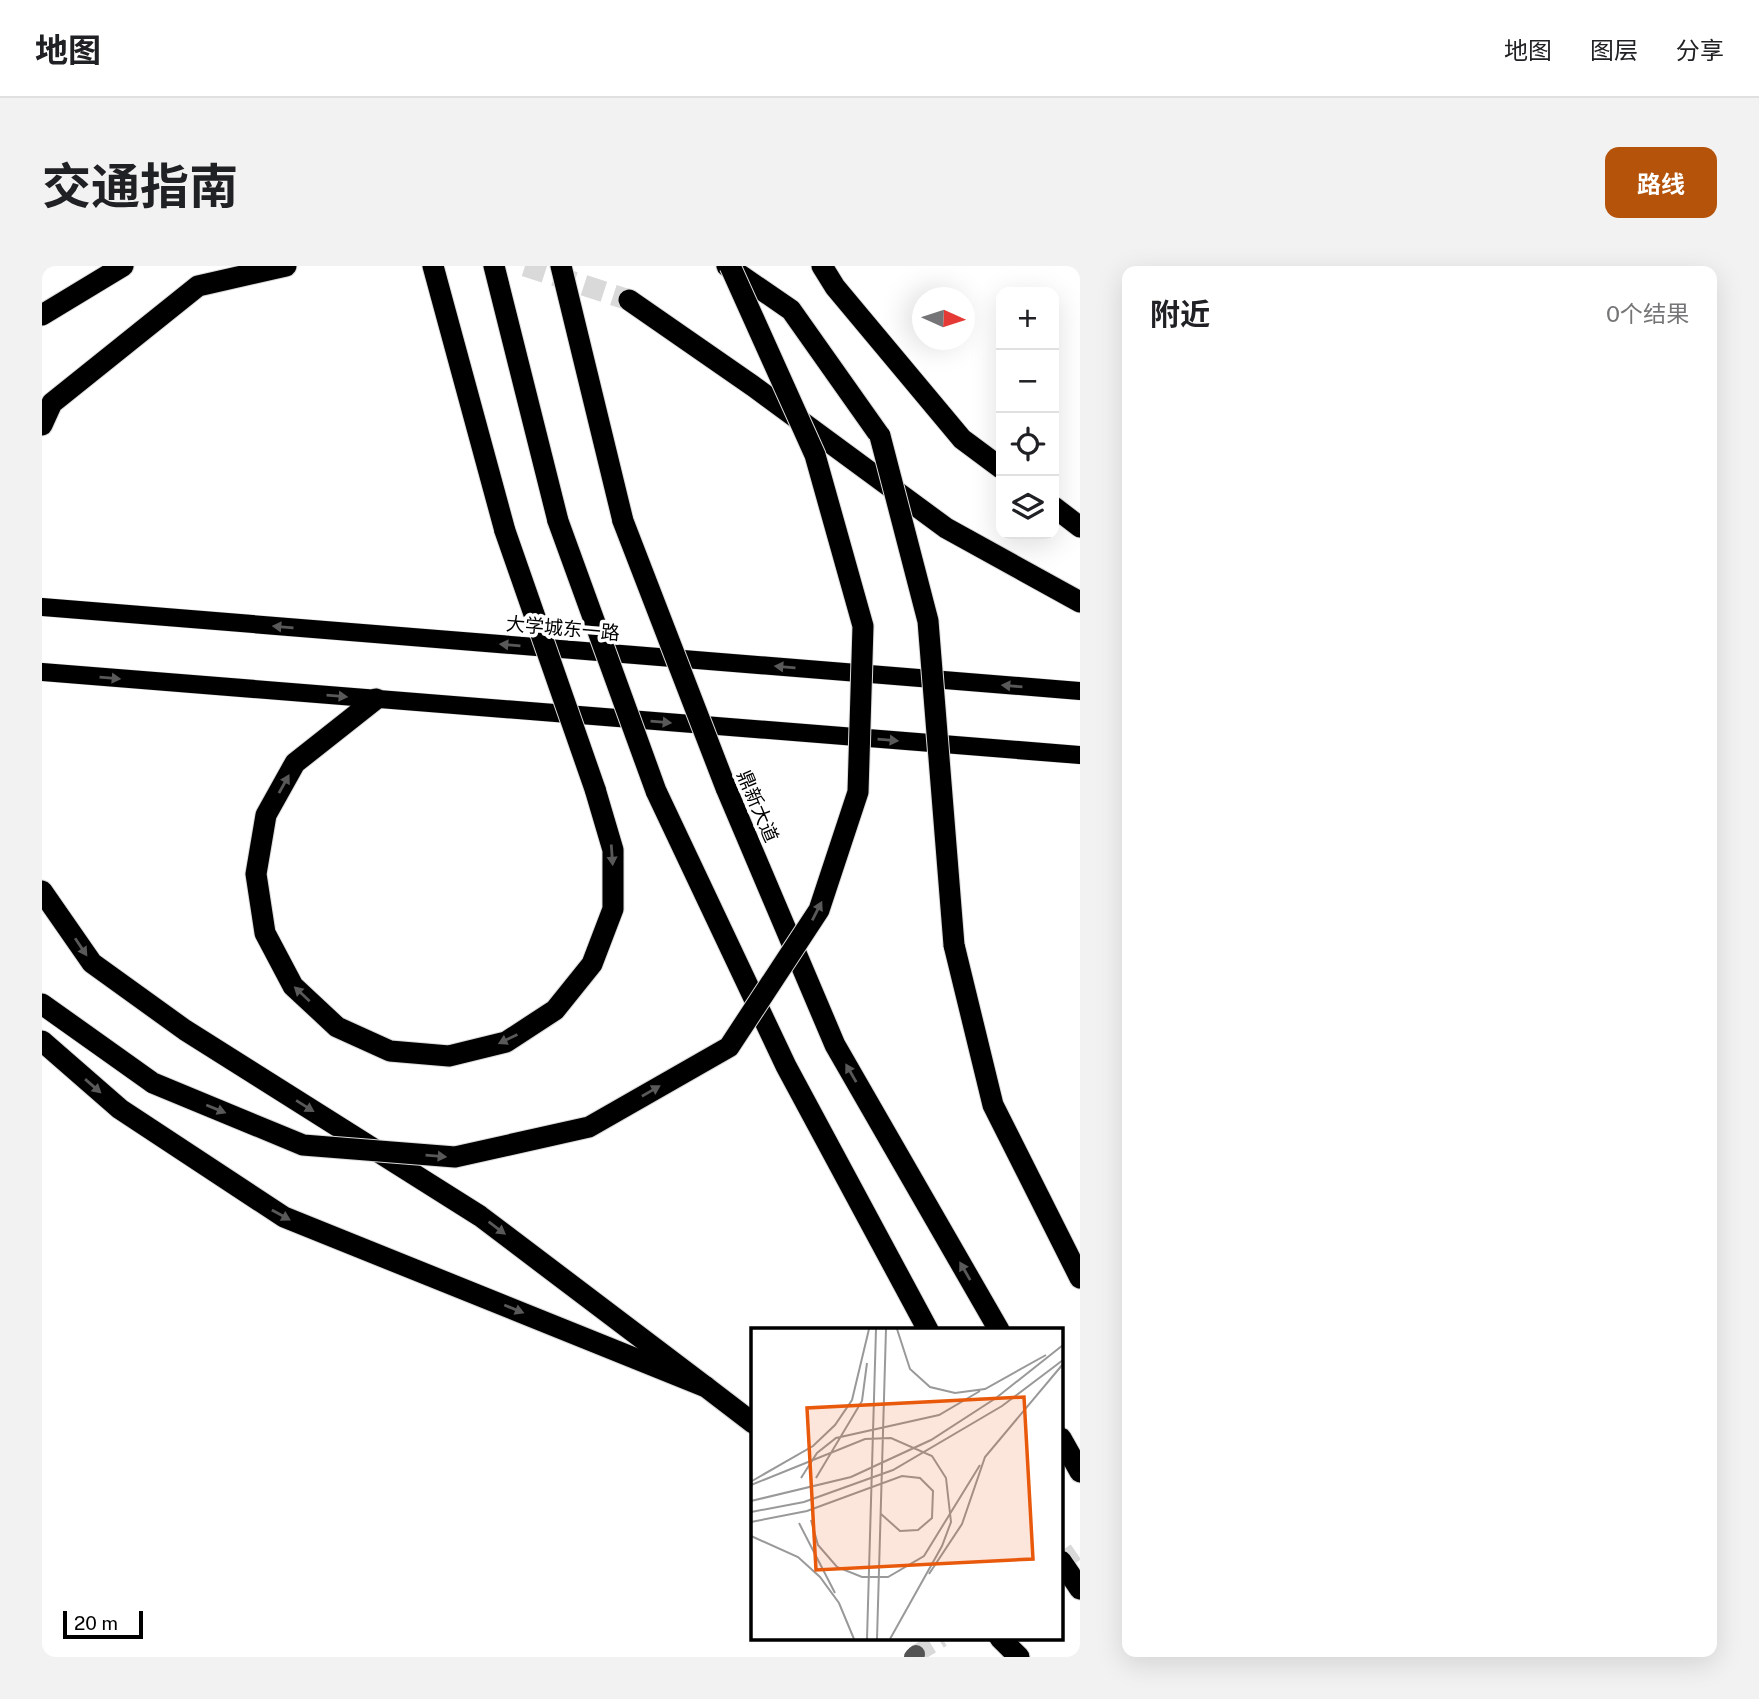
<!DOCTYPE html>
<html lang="zh">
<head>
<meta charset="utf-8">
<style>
	body { margin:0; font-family:"Public Sans","Noto Sans SC",sans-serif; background:#f2f2f2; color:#202124 }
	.controls { position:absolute; right:21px; top:21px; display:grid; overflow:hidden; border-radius:14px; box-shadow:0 7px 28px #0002 }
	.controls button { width:63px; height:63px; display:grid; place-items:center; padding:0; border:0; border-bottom:2px solid #e0e0e0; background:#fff; color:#202124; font:35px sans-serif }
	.compass { position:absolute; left:870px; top:21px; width:63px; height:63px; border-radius:50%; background:#fff; box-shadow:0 7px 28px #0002; rotate:93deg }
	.scale { position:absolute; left:21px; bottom:18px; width:80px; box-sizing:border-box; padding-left:7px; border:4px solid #000; border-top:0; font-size:19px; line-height:24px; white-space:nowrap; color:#000; -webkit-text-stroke:5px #fff; paint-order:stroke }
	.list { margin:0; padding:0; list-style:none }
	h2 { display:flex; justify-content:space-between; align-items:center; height:91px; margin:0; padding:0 28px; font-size:30px }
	h2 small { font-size:23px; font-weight:400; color:#757577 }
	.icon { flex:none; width:38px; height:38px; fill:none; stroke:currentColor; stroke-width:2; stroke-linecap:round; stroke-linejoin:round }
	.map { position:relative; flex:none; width:1038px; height:1391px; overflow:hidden; border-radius:14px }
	header { display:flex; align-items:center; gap:42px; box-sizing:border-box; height:98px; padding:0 35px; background:#fff; border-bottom:2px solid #e0e0e0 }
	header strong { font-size:33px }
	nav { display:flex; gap:38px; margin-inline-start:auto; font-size:24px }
	.intro { display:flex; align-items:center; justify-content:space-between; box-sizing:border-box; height:168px; padding:0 42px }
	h1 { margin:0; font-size:49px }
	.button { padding:18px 32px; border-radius:14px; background:#b45309; color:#fff; font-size:24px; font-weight:700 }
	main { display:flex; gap:42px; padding:0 42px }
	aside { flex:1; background:#fff; border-radius:14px; box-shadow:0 7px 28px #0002 }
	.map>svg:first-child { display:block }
</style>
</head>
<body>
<header>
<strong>地图</strong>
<nav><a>地图</a><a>图层</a><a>分享</a></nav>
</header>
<div class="intro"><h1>交通指南</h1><a class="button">路线</a></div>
<main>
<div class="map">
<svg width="1038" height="1391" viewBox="0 0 1038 1391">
	<rect width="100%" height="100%" fill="#fff"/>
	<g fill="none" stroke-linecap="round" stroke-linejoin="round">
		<g stroke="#d9d9d9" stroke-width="18" stroke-dasharray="18 9" stroke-linecap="butt">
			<path d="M1019,1296L1038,1283"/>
			<path d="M874,1388L900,1372"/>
		</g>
		<path stroke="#d9d9d9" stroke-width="21" stroke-dasharray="21 10" stroke-linecap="butt" d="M483,0L587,34"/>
		<g stroke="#dbdbdb" stroke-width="19">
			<g id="major">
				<path d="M0,341L1038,425"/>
				<path d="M0,406L1038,489"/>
			</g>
		</g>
		<g stroke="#dbdbdb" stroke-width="23">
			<g id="highway">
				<path d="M391,0L463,265"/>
				<path d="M452,0L516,255"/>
				<path d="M519,0L581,255"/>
				<path d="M685,0L749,44L838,170"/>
				<path d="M780,0L793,21L920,173L959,202"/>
				<path d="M587,34L711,120L904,262L1038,336"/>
				<path d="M0,49L81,0"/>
				<path d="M0,159L10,137L156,20L244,0"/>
				<path d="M1012,241L1038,261"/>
				<path d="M334,433L253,497L224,549L214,608L223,667L251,720L295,761L348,785L407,790L464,776L513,744L550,698L571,643V584L553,523"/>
				<path d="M684,522L793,779L957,1064"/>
				<path d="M614,525L744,800L886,1064"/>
				<path d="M0,625L50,697L143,764L438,950L664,1121"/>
				<path d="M912,679L951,839L1038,1012"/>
				<path d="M0,738L111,817"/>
				<path d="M0,775L78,843L242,951L664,1121L711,1157"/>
				<path d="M1019,1172L1038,1206"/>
				<path d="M1019,1295L1038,1323"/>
				<path d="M958,1372L977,1391"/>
			</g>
		</g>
		<path stroke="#535353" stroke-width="18" d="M871,1391L874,1388"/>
		<use href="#major" stroke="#000" stroke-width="18"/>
		<use href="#highway" stroke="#000" stroke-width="21"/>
		<g stroke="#dbdbdb" stroke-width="23" stroke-linecap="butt">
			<g id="highway-bridge">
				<path d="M838,170L886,355L912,679"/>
				<path d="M516,255L614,525"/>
				<path d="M581,255L684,522"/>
				<path d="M463,265L553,523"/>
				<path d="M111,817L261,879L413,891L547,861L687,781L777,644L816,526L821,360L773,189L688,0"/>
			</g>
		</g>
		<use href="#highway-bridge" stroke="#000" stroke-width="21"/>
	</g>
	<defs><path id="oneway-solid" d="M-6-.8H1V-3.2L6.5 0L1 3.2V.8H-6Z" transform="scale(1.75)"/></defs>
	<g fill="#595959">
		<use href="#oneway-solid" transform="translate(241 361) rotate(-175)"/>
		<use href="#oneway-solid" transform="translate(468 379) rotate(-175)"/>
		<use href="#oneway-solid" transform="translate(743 401) rotate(-175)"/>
		<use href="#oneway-solid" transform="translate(68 412) rotate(5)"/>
		<use href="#oneway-solid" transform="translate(970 420) rotate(-175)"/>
		<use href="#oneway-solid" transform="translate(295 430) rotate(5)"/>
		<use href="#oneway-solid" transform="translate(619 456) rotate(5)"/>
		<use href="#oneway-solid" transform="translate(846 474) rotate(5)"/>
		<use href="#oneway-solid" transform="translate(242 518) rotate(-61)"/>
		<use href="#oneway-solid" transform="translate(570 589) rotate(86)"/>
		<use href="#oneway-solid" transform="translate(775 645) rotate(-63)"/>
		<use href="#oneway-solid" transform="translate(39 681) rotate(56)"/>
		<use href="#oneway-solid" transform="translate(260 728) rotate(-137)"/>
		<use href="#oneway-solid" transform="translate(466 773) rotate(154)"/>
		<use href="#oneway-solid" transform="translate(809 807) rotate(-120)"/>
		<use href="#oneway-solid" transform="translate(51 820) rotate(41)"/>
		<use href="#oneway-solid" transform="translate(609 825) rotate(-30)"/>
		<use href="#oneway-solid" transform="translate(263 840) rotate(32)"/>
		<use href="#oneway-solid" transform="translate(174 843) rotate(22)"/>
		<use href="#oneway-solid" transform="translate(394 890) rotate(5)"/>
		<use href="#oneway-solid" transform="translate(239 949) rotate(29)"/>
		<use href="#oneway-solid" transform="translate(455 962) rotate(37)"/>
		<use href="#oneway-solid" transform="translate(923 1005) rotate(-120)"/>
		<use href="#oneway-solid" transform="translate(472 1043) rotate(22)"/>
	</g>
	<g text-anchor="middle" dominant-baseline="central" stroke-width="7" stroke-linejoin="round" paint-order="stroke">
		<g font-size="19" fill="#000" stroke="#fff">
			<text transform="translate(521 362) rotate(5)">大学城东一路</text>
			<text transform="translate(716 540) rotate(67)">鼎新大道</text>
		</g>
	</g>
	<g transform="translate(709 1062)">
		<rect width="312" height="312" fill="#fff"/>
		<path fill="none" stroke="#999" stroke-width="2" d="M146,1L159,41L179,59L204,65L234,61L295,27M50,150L66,125L85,110L188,87L229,63M65,150L111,73L116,35M1,153L62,118L84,97L101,72L118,1M0,157L114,111L140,110L181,128L195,150L200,194L191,218L139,311M0,173L100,149L180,112L245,70L312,17M0,184L53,174L142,142L251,78L312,32M60,192L67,217L86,239L111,249H137L173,228L229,137M0,194L56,183L151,148L169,150L182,163L181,190L167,202L149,203L130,186M48,195L84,265M0,208L47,229L69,249L88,275L103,311M178,246L211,196L234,129L312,36M116,311L125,1M126,311L135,1"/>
		<path fill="#e8590c" fill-opacity="0.15" stroke="#e8590c" stroke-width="3.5" d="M273,69L282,231L65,242L56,80Z"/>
		<rect width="312" height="312" fill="none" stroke="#000" stroke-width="3.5"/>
	</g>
</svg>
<div class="controls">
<button>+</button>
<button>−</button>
<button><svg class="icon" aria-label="locate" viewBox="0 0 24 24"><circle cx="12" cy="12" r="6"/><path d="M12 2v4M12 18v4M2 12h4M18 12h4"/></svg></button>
<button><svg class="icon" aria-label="layers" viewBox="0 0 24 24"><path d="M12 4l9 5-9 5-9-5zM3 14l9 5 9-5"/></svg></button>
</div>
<svg class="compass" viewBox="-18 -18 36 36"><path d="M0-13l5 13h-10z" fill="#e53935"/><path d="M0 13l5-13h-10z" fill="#757577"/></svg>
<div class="scale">20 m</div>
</div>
<aside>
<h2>附近<small>0个结果</small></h2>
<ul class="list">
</ul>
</aside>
</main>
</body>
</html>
